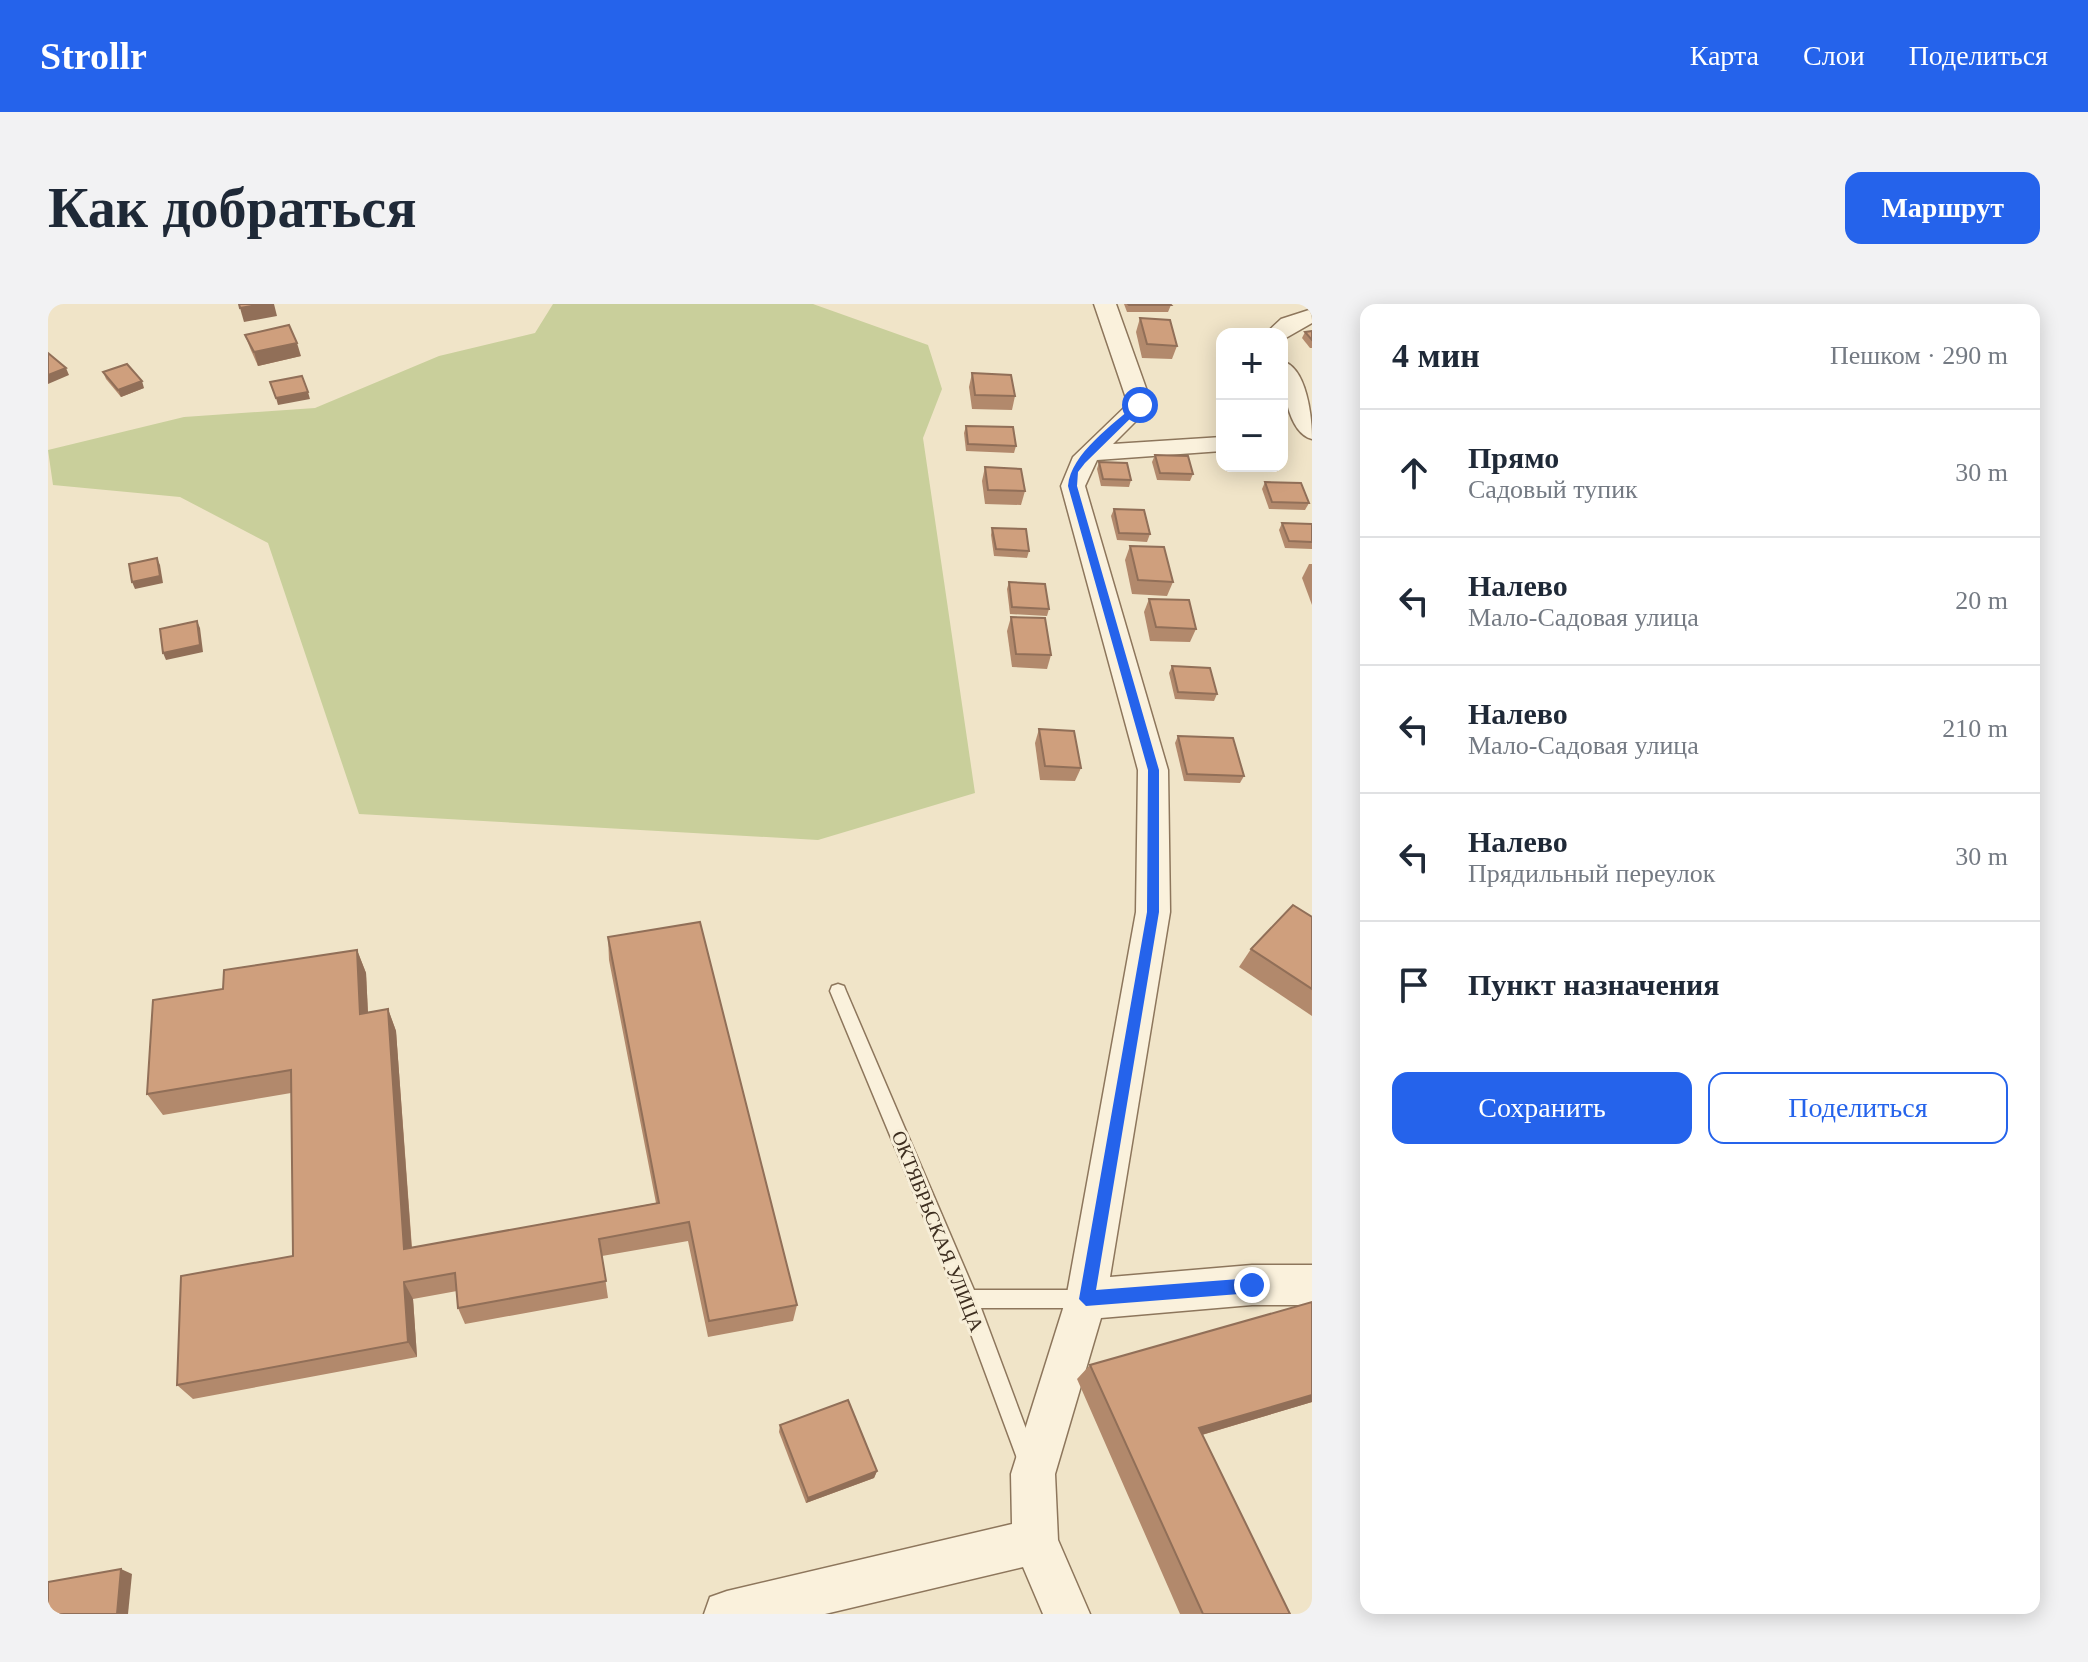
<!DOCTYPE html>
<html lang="ru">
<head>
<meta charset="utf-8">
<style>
	body { margin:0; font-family:Georgia,serif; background:#f2f2f3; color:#1f2937 }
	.controls { position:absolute; right:24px; top:24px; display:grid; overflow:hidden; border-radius:16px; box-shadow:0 4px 20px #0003 }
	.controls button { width:72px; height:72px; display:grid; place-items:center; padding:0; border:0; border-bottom:2px solid #e0e1e3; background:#fff; color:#1f2937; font:40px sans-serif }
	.stop { position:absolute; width:24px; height:24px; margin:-18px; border:6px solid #2563eb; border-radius:50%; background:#fff }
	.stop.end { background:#2563eb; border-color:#fff; box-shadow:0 2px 8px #0008 }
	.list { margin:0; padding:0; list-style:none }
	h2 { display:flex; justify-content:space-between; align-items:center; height:104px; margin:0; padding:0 32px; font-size:34px }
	h2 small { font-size:26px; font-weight:400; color:#747a83 }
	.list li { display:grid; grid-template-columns:52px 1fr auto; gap:24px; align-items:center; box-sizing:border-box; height:128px; padding:0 32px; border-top:2px solid #e0e1e3 }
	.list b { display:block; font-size:30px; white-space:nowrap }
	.list p { margin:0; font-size:26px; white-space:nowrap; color:#747a83 }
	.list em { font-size:26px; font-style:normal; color:#747a83 }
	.actions { display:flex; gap:16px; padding:24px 32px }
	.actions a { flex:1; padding:18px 0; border:2px solid #2563eb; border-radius:16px; text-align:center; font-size:28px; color:#2563eb }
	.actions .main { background:#2563eb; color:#fff }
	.icon { flex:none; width:44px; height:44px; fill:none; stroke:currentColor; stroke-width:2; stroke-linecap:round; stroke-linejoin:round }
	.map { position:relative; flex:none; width:1264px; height:1310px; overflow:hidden; border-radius:16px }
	header { display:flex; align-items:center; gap:48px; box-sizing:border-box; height:112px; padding:0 40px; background:#2563eb; color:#fff }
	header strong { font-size:38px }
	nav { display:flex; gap:44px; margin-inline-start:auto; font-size:28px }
	.intro { display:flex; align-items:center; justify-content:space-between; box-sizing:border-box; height:192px; padding:0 48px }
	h1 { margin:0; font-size:56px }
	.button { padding:20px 36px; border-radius:16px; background:#2563eb; color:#fff; font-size:28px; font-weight:700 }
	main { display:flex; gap:48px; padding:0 48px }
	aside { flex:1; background:#fff; border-radius:16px; box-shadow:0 4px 20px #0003 }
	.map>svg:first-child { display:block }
</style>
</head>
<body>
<header>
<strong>Strollr</strong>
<nav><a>Карта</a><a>Слои</a><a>Поделиться</a></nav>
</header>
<div class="intro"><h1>Как добраться</h1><a class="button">Маршрут</a></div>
<main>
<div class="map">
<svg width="1264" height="1310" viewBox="0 0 1264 1310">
	<rect width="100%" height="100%" fill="#f0e4c8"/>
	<path fill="#c9cf9b" d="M505,0H765L880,41L894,85L875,134L927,489L770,536L311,510L220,239L132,193L5,181L0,146L136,113L267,104L391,52L487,29Z"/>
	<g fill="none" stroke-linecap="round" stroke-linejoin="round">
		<g stroke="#8d765c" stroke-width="3">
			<path id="service" d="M790,680L796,682L798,687L926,986H1038L1045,988L1048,995L1045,1002L1038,1004H933L990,1157L987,1164L980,1167L973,1164L970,1157L910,995L782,687L784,682Z"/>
		</g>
		<g stroke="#8d765c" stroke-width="3">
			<g id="minor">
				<path d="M1046,0H1068L1104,101L1065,140L1174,133V147L1049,156L1037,182L1120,466L1122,608L1062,973L1204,961H1264V1001H1204L1053,1014L1007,1170L1010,1236L1042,1310H995L975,1263L777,1310H656L662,1293L679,1287L964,1220L963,1170L1018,995L1088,608L1090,466L1013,182L1025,153L1080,100Z"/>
				<path d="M1264,5V19L1236,35L1234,30H1217L1233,15Z"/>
				<path d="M1234,57C1259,63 1264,114 1264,135C1239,129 1234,79 1234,57Z"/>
			</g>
		</g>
		<use href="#service" fill="#faf1dc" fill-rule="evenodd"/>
		<use href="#minor" fill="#faf1dc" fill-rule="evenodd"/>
	</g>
	<g fill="#b2896c">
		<path d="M1076,0H1122L1123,1L1120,8H1079Z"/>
		<path d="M1092,14L1129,42L1124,55L1094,54L1088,28Z"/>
		<path d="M1264,27V44H1262L1254,34L1257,28Z"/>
		<path d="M197,31L253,52L210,62L202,44Z"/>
		<path d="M55,68L96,84L73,93L58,75Z"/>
		<path d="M924,69L967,92L964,106L924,105L921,83Z"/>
		<path d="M918,122L968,142L966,149L918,147L916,129Z"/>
		<path d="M1107,151L1145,170L1142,177L1109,176L1104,158Z"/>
		<path d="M1051,158L1083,176L1081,183L1053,182L1049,165Z"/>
		<path d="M937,163L977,187L973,201L937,200L934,177Z"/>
		<path d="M1217,178L1261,199L1257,206L1221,205L1214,185Z"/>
		<path d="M1066,205L1102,230L1099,238L1069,236L1063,212Z"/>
		<path d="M1234,219L1264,220V245L1237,244L1231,226Z"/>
		<path d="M944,224L981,247L979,254L946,252L943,231Z"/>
		<path d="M1082,242L1125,278L1119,292L1084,290L1077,256Z"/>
		<path d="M1261,260H1264V301L1254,274Z"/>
		<path d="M961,278L1001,305L999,312L962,310L959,285Z"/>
		<path d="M1101,295L1148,325L1142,338L1102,337L1096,308Z"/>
		<path d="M963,313L1003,351L999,365L964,363L959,327Z"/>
		<path d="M1124,362L1169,390L1166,397L1127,395L1121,369Z"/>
		<path d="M991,425L1033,464L1027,477L992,476L987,439Z"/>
		<path d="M1130,432L1196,472L1192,479L1136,477L1127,439Z"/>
		<path d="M1264,613V712L1191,663L1203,645Z"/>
		<path d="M560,633L749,1001L745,1017L660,1033L640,937L554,952L560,994L417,1020L410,1004L409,987L365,995L369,1053L145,1095L129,1081L245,952L243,789L115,811L99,790L175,685L309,646L318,669L320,708L340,705L348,727L364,944L608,899L561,656Z"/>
		<path d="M1264,998V1098L1154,1131L1242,1310H1132L1029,1075L1042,1061Z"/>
		<path d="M732,1121L829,1167L826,1174L758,1199L731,1128Z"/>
	</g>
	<g fill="#916f58">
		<path d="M216,0H226L229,12L196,18L192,4Z"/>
		<path d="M249,39L253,52L210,62L206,48Z"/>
		<path d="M18,64L21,71L0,80V71Z"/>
		<path d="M94,77L96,84L73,93L70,86Z"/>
		<path d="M260,88L262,95L230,101L228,94Z"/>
		<path d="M109,254L112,261L115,279L87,285L84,278Z"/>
		<path d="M149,317L152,324L155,348L118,356L115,349Z"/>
		<path d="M309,646L318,669L321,732L312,710Z"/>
		<path d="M340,705L348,727L365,963L356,945Z"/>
		<path d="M356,978L365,995L369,1053L360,1038Z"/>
		<path d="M1264,1091V1098L1133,1137L1151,1124Z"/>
		<path d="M829,1167L826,1174L758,1199L760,1194Z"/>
		<path d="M73,1265L84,1270L80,1310H69Z"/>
	</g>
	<g fill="#cf9f7d" stroke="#916f58" stroke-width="2">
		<path d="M191,0H216L192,4Z"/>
		<path d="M1080,0H1122L1123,1H1081Z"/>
		<path d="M1092,14L1122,16L1129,42L1099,40Z"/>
		<path d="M241,21L249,39L206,48L197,31Z"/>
		<path d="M1264,27V36L1257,28Z"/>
		<path d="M0,49L18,64L0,71Z"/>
		<path d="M79,60L94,77L70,86L55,68Z"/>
		<path d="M924,69L963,71L967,92L927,91Z"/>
		<path d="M254,72L260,88L228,94L222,78Z"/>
		<path d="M918,122L965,123L968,142L920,140Z"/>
		<path d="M1107,151L1140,152L1145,170L1112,169Z"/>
		<path d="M1051,158L1079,159L1083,176L1055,175Z"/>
		<path d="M937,163L973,165L977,187L940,186Z"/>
		<path d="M1217,178L1253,179L1261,199L1224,198Z"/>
		<path d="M1066,205L1096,206L1102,230L1071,229Z"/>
		<path d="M1234,219L1264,220V238L1241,237Z"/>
		<path d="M944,224L978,225L981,247L948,245Z"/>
		<path d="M1082,242L1116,243L1125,278L1090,276Z"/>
		<path d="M109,254L112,272L84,278L81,260Z"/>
		<path d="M961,278L997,280L1001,305L964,303Z"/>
		<path d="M1101,295L1141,296L1148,325L1108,323Z"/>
		<path d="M963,313L997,314L1003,351L968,350Z"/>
		<path d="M149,317L152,341L115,349L112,325Z"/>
		<path d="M1124,362L1162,364L1169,390L1130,388Z"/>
		<path d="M991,425L1026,427L1033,464L997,462Z"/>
		<path d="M1130,432L1185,434L1196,472L1139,470Z"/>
		<path d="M1245,601L1264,613V685L1203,645Z"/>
		<path d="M652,618L749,1001L661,1017L641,918L551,935L558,977L410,1004L407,969L356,978L360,1038L129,1081L133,972L245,952L243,766L99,790L105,696L175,685L176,666L309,646L312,710L340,705L356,945L611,899L560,633Z"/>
		<path d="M1264,998V1091L1151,1124L1242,1310H1155L1042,1061Z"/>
		<path d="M800,1096L829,1167L760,1194L732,1121Z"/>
		<path d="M73,1265L69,1310H0V1278Z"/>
	</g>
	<path fill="#2563eb" d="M1089,99L1096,101L1037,159L1030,168L1029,182L1111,466V608L1048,986L1204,974L1212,981L1204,989L1038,1002L1031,995L1099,608L1100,466L1020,182C1023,149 1065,121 1089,99Z"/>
	<g text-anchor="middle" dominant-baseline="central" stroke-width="6" stroke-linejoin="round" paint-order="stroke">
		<g font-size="20" fill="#3d2e20" stroke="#f7eed8">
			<text transform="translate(890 927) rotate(68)">ОКТЯБРЬСКАЯ УЛИЦА</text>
		</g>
	</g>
</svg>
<div class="controls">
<button>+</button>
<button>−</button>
</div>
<div class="stop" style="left:1092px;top:101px"></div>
<div class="stop end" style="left:1204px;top:981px"></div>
</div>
<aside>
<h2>4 мин<small>Пешком · 290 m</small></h2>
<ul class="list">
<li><svg class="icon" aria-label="ahead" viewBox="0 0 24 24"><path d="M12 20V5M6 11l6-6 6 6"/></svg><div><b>Прямо</b><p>Садовый тупик</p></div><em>30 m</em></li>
<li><svg class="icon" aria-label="left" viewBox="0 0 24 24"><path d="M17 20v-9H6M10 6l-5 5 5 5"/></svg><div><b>Налево</b><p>Мало-Садовая улица</p></div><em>20 m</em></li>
<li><svg class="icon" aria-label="left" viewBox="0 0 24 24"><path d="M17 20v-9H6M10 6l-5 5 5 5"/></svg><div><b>Налево</b><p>Мало-Садовая улица</p></div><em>210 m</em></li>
<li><svg class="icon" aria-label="left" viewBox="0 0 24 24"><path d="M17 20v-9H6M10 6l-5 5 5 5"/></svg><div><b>Налево</b><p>Прядильный переулок</p></div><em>30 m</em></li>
<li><svg class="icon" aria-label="arrive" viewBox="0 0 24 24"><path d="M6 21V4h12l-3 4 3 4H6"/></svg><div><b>Пункт назначения</b></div></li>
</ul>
<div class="actions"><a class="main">Сохранить</a><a>Поделиться</a></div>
</aside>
</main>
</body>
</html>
